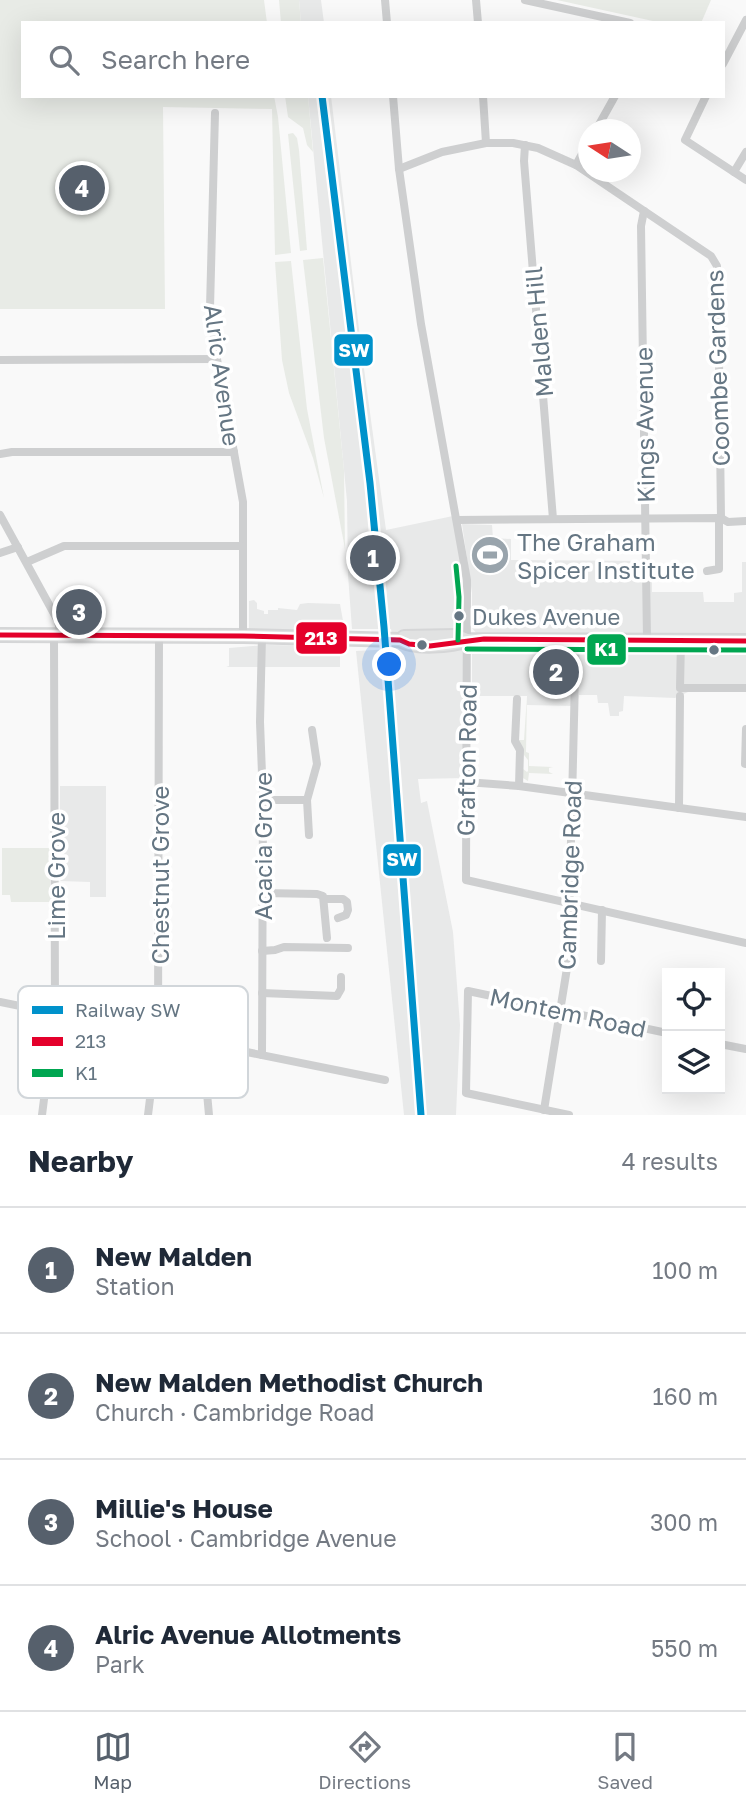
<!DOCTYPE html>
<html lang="en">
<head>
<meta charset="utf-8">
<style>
	body { margin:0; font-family:"Golos Text",sans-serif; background:#f2f2f3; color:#1f2937 }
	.controls { position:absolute; right:21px; bottom:21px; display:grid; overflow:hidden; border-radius:0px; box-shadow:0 7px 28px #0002 }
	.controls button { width:63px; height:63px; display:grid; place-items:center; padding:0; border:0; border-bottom:2px solid #e0e1e3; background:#fff; color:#1f2937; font:35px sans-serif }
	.compass { position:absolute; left:578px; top:119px; width:63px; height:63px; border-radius:50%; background:#fff; box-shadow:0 7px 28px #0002; rotate:282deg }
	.you { position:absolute; left:390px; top:665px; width:24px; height:24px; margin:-18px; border:5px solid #fff; border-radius:50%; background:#1a73e8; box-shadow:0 0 0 10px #1a73e833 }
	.badge { display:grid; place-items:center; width:46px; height:46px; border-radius:50%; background:#56606c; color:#fff; font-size:23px; font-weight:700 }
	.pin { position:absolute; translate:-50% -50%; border:4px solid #fff; box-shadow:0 2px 7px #0006 }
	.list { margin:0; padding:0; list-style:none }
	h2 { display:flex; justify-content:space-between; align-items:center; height:91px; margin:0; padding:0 28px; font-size:30px }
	h2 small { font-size:23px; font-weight:400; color:#747a83 }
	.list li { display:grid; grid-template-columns:46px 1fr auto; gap:21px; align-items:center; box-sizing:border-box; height:126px; padding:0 28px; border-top:2px solid #e0e1e3 }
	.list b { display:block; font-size:26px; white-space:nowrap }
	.list p { margin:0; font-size:23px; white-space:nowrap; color:#747a83 }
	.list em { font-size:23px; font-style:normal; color:#747a83 }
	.icon { flex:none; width:38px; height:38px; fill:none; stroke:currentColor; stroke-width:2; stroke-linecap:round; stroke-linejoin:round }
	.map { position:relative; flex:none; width:746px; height:1115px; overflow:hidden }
	.search { position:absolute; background:#fff; box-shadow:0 7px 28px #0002; left:21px; right:21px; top:21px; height:77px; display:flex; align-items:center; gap:18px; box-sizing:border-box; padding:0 24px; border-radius:0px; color:#747a83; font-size:26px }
	.sheet { height:595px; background:#fff }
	nav { display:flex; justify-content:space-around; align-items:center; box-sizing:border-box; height:98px; border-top:2px solid #e0e1e3; background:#fff; font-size:19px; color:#747a83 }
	nav a { display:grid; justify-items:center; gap:4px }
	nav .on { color:#56606c }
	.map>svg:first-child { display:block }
</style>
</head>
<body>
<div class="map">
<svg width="746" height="1115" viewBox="0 0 746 1115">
	<rect width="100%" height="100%" fill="#f9f9f9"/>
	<g fill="#e8e9e9">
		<path d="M299,0H321L324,23H301Z"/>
		<path d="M308,96H331L362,354L386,530L453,516L463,573L464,625L458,633L392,634L391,629H352L348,575L347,501Z"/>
		<path d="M462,524L492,525L493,538L511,539V560L652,561V592H703L704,602H734V593L742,592V562H746V636H705L702,633H669L665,636L477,634L472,628V593Z"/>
		<path d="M254,600L257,603V609L264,611V614H268V610H278V608L297,610L300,604L308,603L340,604L345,632L344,634L249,631V601Z"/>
		<path d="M572,644L573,706L527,705V696H472V651L475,646Z"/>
		<path d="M267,645L340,646V667H226L229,666V648Z"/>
		<path d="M393,645L459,648L463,651L464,778L418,779L421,803L427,801L453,932L460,1025L456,1115H404L356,651L393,649Z"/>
		<path d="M580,647H746V692H688L675,698L624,696L623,711L619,712V716H610L608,703H598L597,695H579Z"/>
		<path d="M60,786H106V897H90V882L60,881Z"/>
	</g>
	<g fill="#e8ebe6">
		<path d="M0,0H264L267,23H23V96H274L278,117L291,253L275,255L272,109L163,107L165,309H0Z"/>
		<path d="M279,0H299L301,23H281Z"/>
		<path d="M557,0H711L701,23H662Z"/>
		<path d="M285,96H308L313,152L307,145L303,128L288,117Z"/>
		<path d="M293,133L297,138L299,150L307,250L300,251L288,134Z"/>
		<path d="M323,258L344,470L345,549L324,438L303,260Z"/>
		<path d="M291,261L307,409L324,498L313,458L289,393L282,360L275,262Z"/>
		<path d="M527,696L526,752L529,753V766L553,767L549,768V772L553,774L529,773L528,781L523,778V769L527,772L528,771V760L524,755L519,740H524Z"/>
		<path d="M2,848H50V902H11L10,895H2Z"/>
	</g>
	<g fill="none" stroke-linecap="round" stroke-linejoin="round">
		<g stroke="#d5d6d7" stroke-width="16">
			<g id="secondary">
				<path d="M0,635L243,636L400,640C413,649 452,646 467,640"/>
				<path d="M404,637L457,636L467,640L746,641"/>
			</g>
		</g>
		<g stroke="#cecfd0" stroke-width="8">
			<path d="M385,0L387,23"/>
			<path d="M476,0L478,23"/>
			<path d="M525,0L630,23"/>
			<path d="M723,64L746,20"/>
			<path d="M393,96L399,169L421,324L467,580L466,880L746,943"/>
			<path d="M483,96L486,143"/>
			<path d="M706,96L685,140L746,180"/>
			<path d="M215,113L210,308L217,359L243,502V636"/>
			<path d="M596,130L615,96"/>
			<path d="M525,145L524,161L553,519"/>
			<path d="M576,165L588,143"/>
			<path d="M399,169L442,152L486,143H513L538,148L576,165L711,256L717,266L718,281L721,518"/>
			<path d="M734,172L746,152"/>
			<path d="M644,211L641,226L647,639"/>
			<path d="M0,360L217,359"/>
			<path d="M0,454L12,452H234"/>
			<path d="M0,515L58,621L61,636"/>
			<path d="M457,520L721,518L728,522L746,521"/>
			<path d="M0,553L18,547"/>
			<path d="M27,562L64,546H242"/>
			<path d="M707,571L719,569V520"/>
			<path d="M681,640L680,688H746"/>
			<path d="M517,699L515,741L520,750L519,786"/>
			<path d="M745,764L746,729"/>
			<path d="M466,782L519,786L746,817"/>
			<path d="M263,800H307"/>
			<path d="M679,808L680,696"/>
			<path d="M309,835L307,800L317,764L312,730"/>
			<path d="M263,893L317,894L323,896L327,938"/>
			<path d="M324,899H343L347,902L348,910L346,915L338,918"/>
			<path d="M262,951L275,950L284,947L348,948"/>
			<path d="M601,961L602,910"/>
			<path d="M262,993L337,996L341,989V977"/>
			<path d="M0,1002L385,1080"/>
			<path d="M720,1044L746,1049"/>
			<path d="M262,1055L263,800L260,722L262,636"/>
			<path d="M544,1110L568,962L576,639"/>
			<path d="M42,1115L55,1013L54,636"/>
			<path d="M148,1115L158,1034L159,635"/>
			<path d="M209,1115L207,1093L217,1046"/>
			<path d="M569,1115L466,1093L468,991L667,1033"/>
		</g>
		<use href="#secondary" stroke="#e1e2e2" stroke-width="12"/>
		<g stroke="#fff" stroke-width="10">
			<path id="bus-1" d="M0,635L243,636L400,640L409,644L430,646L484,639L746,641"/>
		</g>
		<g stroke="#fff" stroke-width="10">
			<g id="bus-2">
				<path d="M456,566L459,597L458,640"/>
				<path d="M467,649L746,650"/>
			</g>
		</g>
		<use href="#bus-1" stroke="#e4002b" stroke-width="5"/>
		<use href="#bus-2" stroke="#00a651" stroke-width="5"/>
		<g stroke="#fff" stroke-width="12">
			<path id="rail-1" d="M322,96L370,483L384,627L421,1115"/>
		</g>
		<use href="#rail-1" stroke="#0092cb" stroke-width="7"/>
	</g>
	<defs>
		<g id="stadium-disc" transform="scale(2.0125)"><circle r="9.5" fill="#99a4ac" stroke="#fff"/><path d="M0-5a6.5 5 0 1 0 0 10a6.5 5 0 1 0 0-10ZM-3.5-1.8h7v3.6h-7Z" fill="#fff"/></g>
	</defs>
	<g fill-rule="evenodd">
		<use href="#stadium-disc" x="490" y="555"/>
	</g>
	<g fill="#657683" stroke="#fff" stroke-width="2.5">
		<circle cx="459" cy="616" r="6"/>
		<circle cx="422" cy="645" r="6"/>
		<circle cx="714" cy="650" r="6"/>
	</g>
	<g text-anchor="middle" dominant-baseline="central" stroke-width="7" stroke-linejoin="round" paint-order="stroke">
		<g font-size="22" fill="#657683" stroke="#fff" text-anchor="start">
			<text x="472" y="616">Dukes Avenue</text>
		</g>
		<g font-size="24" fill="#657683" stroke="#fff">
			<text transform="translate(538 332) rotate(-95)">Malden Hill</text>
			<text transform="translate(717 368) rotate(-92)">Coombe Gardens</text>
			<text transform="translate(223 375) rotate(82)">Alric Avenue</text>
			<text transform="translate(644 425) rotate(-91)">Kings Avenue</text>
			<text transform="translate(466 760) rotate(-89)">Grafton Road</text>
			<text transform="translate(262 846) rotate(-90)">Acacia Grove</text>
			<text transform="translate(159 875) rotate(-90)">Chestnut Grove</text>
			<text transform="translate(569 875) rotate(-88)">Cambridge Road</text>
			<text transform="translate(55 876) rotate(-90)">Lime Grove</text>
			<text transform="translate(568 1012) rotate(12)">Montem Road</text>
		</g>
		<g font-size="24" fill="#657683" stroke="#fff" text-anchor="start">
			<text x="517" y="541">The Graham<tspan x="517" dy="28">Spicer Institute</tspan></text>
		</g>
	</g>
	<rect x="18" y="986" width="230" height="112" rx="10" fill="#fff" stroke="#d1d6da" stroke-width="2"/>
	<rect x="32" y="1006" width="31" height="8" fill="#0092cb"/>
	<rect x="32" y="1037" width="31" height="9" fill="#e4002b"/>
	<rect x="32" y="1069" width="31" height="8" fill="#00a651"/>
	<g font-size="19" fill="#657683">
		<text x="75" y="1017">Railway SW</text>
		<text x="75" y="1048">213</text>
		<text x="75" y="1080">K1</text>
	</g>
	<g stroke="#fff" stroke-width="2.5">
		<rect x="333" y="333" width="41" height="34" rx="7" fill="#0092cb"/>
		<rect x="295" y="621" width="53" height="34" rx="7" fill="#e4002b"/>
		<rect x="586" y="633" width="41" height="33" rx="7" fill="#00a651"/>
		<rect x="382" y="843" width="40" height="34" rx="7" fill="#0092cb"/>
	</g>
	<g font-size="19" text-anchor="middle" font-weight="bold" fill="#fff">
		<text x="354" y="357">SW</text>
		<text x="321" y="645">213</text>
		<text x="606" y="656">K1</text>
		<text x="402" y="866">SW</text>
	</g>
</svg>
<div class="controls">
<button><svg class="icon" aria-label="locate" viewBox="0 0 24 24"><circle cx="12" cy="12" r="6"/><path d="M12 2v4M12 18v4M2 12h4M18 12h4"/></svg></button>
<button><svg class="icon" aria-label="layers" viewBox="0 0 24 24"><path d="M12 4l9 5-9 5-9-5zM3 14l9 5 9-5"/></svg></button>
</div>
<svg class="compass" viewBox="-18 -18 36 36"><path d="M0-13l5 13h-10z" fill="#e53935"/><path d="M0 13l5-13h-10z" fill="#747a83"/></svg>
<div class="you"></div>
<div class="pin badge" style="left:373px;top:558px">1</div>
<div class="pin badge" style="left:556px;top:672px">2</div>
<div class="pin badge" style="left:79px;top:612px">3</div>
<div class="pin badge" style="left:82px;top:188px">4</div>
<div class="search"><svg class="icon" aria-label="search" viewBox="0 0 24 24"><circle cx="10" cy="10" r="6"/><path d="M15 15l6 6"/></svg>Search here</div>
</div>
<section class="sheet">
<h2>Nearby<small>4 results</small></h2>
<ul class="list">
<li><span class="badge">1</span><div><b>New Malden</b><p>Station</p></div><em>100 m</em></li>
<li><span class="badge">2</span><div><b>New Malden Methodist Church</b><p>Church · Cambridge Road</p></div><em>160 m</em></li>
<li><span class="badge">3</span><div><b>Millie's House</b><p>School · Cambridge Avenue</p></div><em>300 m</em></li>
<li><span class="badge">4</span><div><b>Alric Avenue Allotments</b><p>Park</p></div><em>550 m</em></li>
</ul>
</section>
<nav>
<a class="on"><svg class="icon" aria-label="map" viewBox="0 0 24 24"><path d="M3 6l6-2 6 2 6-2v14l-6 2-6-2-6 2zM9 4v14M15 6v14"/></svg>Map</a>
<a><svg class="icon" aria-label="directions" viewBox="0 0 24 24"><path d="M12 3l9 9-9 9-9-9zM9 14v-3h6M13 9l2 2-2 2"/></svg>Directions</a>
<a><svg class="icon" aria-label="saved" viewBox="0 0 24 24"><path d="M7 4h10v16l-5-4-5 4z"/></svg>Saved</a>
</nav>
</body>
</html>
